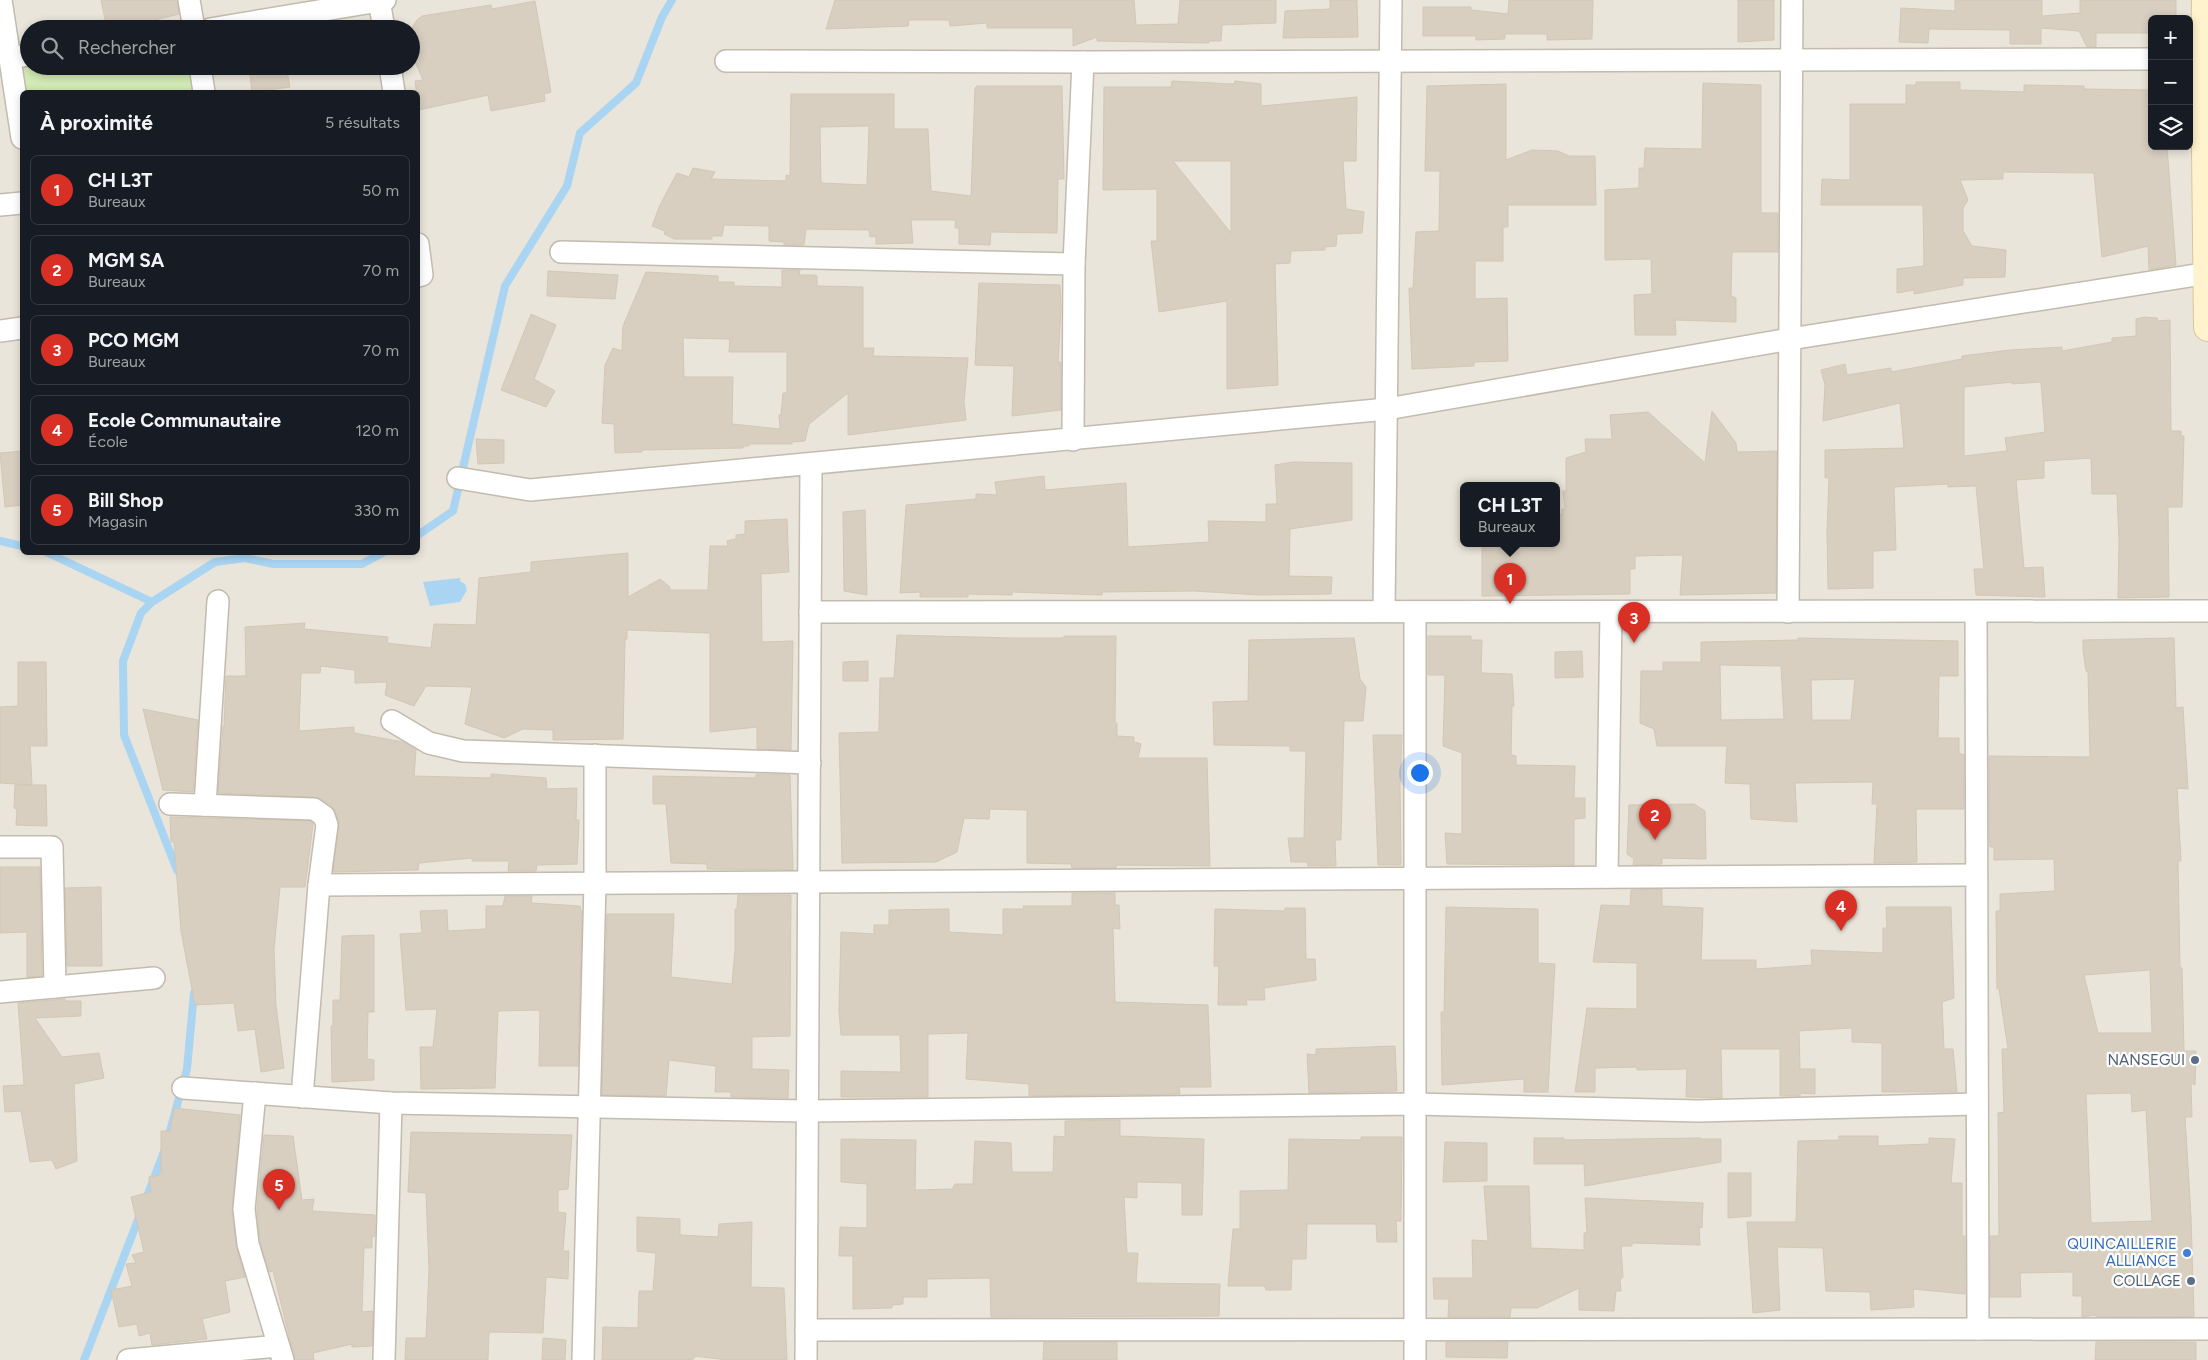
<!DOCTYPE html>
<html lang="fr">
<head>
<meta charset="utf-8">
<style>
	body { margin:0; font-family:Figtree,sans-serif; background:#242831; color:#f1f3f6 }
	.controls { position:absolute; right:15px; top:15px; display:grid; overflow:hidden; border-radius:8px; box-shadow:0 2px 8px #0003 }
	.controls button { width:45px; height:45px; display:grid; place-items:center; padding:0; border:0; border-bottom:1px solid #363941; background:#171b24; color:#f1f3f6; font:25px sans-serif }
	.you { position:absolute; left:1419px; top:772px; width:18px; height:18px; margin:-12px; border:4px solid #fff; border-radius:50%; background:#1a73e8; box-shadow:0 0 0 8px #1a73e833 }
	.badge { display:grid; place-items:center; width:32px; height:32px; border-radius:50%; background:#d93025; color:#fff; font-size:16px; font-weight:700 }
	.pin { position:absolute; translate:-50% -41px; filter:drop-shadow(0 1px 2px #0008) }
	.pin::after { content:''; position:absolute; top:26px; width:18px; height:15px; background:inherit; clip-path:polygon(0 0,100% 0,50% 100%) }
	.popup { position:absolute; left:1460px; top:482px; width:100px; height:65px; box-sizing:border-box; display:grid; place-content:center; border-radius:8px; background:#171b24; filter:drop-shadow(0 1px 4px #0005); font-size:16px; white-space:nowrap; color:#9ea1a6 }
	.popup b { font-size:19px; color:#f1f3f6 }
	.popup::after { content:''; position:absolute; left:50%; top:100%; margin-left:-10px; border:10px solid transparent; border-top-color:#171b24 }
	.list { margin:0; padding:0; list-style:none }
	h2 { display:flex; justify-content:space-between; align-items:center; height:65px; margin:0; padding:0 20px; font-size:21px }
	h2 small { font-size:16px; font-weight:400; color:#9ea1a6 }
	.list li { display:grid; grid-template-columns:32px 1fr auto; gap:15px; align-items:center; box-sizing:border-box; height:70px; margin:0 10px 10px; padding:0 10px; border:1px solid #363941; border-radius:8px }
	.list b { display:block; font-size:19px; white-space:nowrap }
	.list p { margin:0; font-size:16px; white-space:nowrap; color:#9ea1a6 }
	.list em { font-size:16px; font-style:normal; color:#9ea1a6 }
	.icon { flex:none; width:28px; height:28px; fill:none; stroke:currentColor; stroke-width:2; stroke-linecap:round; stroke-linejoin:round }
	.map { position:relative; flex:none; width:2208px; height:1360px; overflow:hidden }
	.search { position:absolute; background:#171b24; box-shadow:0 2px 8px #0003; left:20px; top:20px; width:400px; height:55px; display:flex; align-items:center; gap:12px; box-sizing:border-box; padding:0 18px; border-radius:28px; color:#9ea1a6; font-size:19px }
	.panel { position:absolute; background:#171b24; box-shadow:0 2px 8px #0003; left:20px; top:90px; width:400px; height:465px; border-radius:8px }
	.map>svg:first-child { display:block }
</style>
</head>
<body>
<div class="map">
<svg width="2208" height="1360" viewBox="0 0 2208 1360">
	<rect width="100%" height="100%" fill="#f6f3ec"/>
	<path fill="#eae5da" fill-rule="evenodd" d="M0,0H2208V1360H0ZM2152,19H2189V146H2152ZM29,29H411V66H29ZM22,92H418V552H22ZM1464,485H1556V543H1464Z"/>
	<path fill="#d2eab5" d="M29,65L193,66L196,92H25L22,67Z"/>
	<path fill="#a9d4f2" d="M460,578V581L465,584L467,590L460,602L430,606L423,582Z"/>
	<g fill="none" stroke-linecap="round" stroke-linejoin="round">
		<g stroke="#a9d4f2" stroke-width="8">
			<path d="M418,535L453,511L505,286L567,186L580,133L636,83L662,17L672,0"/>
			<path d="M0,541L22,546"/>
			<path d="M46,552L152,602"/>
			<path d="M177,870L124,735L123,661L141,613L152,602L215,562L245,558L273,564H362L384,552"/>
			<path d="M145,1202L165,1149L187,1069L194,993"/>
			<path d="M84,1360L141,1212"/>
		</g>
	</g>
	<g fill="#d8cfc1" stroke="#d3c7b4" fill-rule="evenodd">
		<path d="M101,0H177L179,14L128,27L107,29Z"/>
		<path d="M835,0H1134L1136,25L1178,24L1180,0H1276V23L1222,25L1221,41H1209V43L1097,41V37L1073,46V28H987V23L950,26L949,20H909L908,26L826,29Z"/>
		<path d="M1330,0H1357L1358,37L1283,38L1285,11L1330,9Z"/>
		<path d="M1509,0H1593L1592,39L1547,40V34H1505V39L1476,40V36H1423V7H1471V10L1508,14Z"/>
		<path d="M1738,0H1774V40L1738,42Z"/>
		<path d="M1955,0H2042V16L2080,13V0H2176V19H2152V33H2096V47H2087L2079,31L2041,28V44H2010V30L1929,29L1928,43L1899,42L1901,8L1955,11Z"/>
		<path d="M535,1L551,92L544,94L545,101L491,111L488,95L419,110L415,81L423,80L411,52L413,26L417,20L422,16L491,5L492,9Z"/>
		<path d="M249,66H286L290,87L252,92Z"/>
		<path d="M1172,81L1234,84L1235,81L1261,84V106L1357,97L1356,161H1343L1346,209L1364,212L1362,233L1337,234L1336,246L1325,247V250L1291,251L1290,263L1275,264L1278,385L1227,389V301L1159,312L1151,241H1157V189L1103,190L1104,87H1171ZM1173,161H1231V233Z"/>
		<path d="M1916,82H1960V90L2024,92V85L2084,86V89L2152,90V146H2167L2176,265L2149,270L2148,246L2102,257L2094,173L2003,172V179L1960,180L1968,200L1963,208V231L1972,246L2006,250L2005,277L1963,278V285L1914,294V290L1897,293V269L1924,266L1923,205H1821L1822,179L1850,180V104H1906V85H1916Z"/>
		<path d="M1703,83L1761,85V213H1778V252H1732L1731,296L1736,298V322L1675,320L1676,335H1635L1634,295L1652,294L1651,259L1605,260V190L1639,188V168H1644L1645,148L1702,149Z"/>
		<path d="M1506,84V160L1532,150L1558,151L1569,156H1595L1596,205H1508V227H1503V261H1475V299L1507,298L1508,361L1474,362V366L1412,369L1409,288H1413L1416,232L1439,231L1440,171H1425L1427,86Z"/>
		<path d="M977,86H1062L1064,179H1058L1057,233L991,232L990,245L959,244V228H955L956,220H911L913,243L876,244V236L870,237L869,230L806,229L804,245H784V242L769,241V226L724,225L722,236H712V239H674L664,234L665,231L652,226L660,205L677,173L689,177L693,168L715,172L711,179L786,181V175L790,176L791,94H894V129H928L931,191L971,196L975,88ZM869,126L867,185L821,183L820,127Z"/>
		<path d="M782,270H800L799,275H814L817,276V286L863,287V348H874L873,356L968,358L964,402L966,420L848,435V393L809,424L805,441L792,442V444H749V446H743V448L642,450V452L615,453L614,424L602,423L605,365L613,348L622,351L623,326L646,272L718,276V282H734V286L782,287ZM683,338L730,339L729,352H787V393H783L781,415H779L780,429L732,424L733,377H684Z"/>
		<path d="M548,271L618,275L615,299L547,296Z"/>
		<path d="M979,283L1060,285L1061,308L1058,362H1061V410L1012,416L1014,366L975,365Z"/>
		<path d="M531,314L556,325L534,379L555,391L546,407L501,390Z"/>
		<path d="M2145,317L2157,318L2158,321L2170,320L2171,431H2181V436H2184L2182,507H2168L2169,597L2118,598L2119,542L2117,494H2092L2091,458L2044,461V478L2016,480L2024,568L2043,567L2045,597L1976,595L1974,569H1984L1976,486L1948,487V484L1894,487L1896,550L1873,551V588L1828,589L1827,531L1829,478H1825V450L1904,448L1900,403L1823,421L1825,385L1821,370L1845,364L1847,375L1891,368V372L1962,359V356L2010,350L2062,347V351L2112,342V338L2136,336V319ZM2012,382V384L2041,382L2045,432L2005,438L2007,451L1964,456V387Z"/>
		<path d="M1712,411L1736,443L1737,452L1777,451L1776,593L1680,595L1683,555L1635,556V569H1630V594L1482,596V547H1486V543H1556V514H1562V509H1565L1563,491H1566V458L1586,452L1585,439H1612L1610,415L1648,412L1705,463Z"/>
		<path d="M476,439L504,440V463L478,464Z"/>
		<path d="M22,451V505L5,507L0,453Z"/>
		<path d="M1293,462L1352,463V520L1290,529L1289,576L1332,577L1331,594L1260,595L1194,591L1102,592V595L1012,592V595L968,594V597H920V592L900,593L906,505L976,499V494L997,495L995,482L1044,476L1045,490L1126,483L1128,547L1209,542L1208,521L1266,522V504H1277L1275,465Z"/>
		<path d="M865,510L867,595L844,591L843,512Z"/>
		<path d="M787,519L789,572L761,574L762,642L793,641L791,750L757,749V727L710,732V633L627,630V639H625L623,739L553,740V730L523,729L504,738L465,724L472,687L426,686L414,706L385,695L387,682L355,683V670L321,666L320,673H301L299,731L354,727V733L403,742L416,750L414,776L491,778V774L546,778L547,789L577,788L576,820H579L577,864L537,865L536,871H508L509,861H472V858L419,863L418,870L333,872L339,821L332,806L321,799L314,797L218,793L223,726H224L226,676H246L245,627L305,623L304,629L388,637L387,643L431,648L434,624L476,625L479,578L531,572V562L628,553V597L660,579L670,587V590H708L710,546H728L727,541L736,539V535L745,534V521Z"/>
		<path d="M897,635L1012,638H1064V636H1116L1115,723H1117V736L1134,737V742L1141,744L1138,758H1207L1210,866L1116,865V868H1072L1071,864L1027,863V810L990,809L989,819L964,818L957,852L936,862L842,863L839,733L879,732L880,678H894Z"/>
		<path d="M1428,636H1471V640H1482L1481,673L1512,674L1514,706H1512L1511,755L1516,756V765L1575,766L1574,798H1585V818L1574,819V865L1447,864L1445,833L1462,834V753L1443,746L1445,675H1428Z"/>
		<path d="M1354,638L1360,679L1366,687L1363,721H1344L1341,840H1335L1336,866H1308L1307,862H1291L1288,838H1304L1306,751H1290V746L1214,745L1213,702L1248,701L1249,640Z"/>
		<path d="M1798,638L1958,641V676H1939L1938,738H1959V753L1964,755V809H1916L1917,862L1874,863L1877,804H1872L1873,782L1795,783L1797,822L1751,819L1750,784L1725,783L1727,746H1657L1654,729L1640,723L1641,671H1663V662H1701V642L1798,640ZM1720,665L1781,666L1784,719L1721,720ZM1855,679L1851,720H1812L1811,680Z"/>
		<path d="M2174,638L2176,708L2183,707L2188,789L2177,788L2181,861H2178L2180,968H2182L2184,1051H2196L2195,1085L2191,1083L2192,1117H2185L2191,1216L2194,1317H2096V1315L2082,1317V1296H2073V1272L2020,1273L2021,1297H1990V1236H1999L1998,1113L2004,1112L2002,1049H2008L1999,989H1997L1996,911H2000V894L2055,891L2054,859L1994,860V847H1990L1989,832V756L2090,757L2088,672L2086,671L2083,650V640ZM2150,970L2152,1033H2098L2084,975ZM2131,1093L2132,1112L2146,1110L2152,1221L2091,1223L2086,1094Z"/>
		<path d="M1582,651L1583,677L1555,678V652Z"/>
		<path d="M868,661V681H843V662Z"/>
		<path d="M18,662H46L47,746H30L32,785L0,783V707L18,706Z"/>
		<path d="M143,709L198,720L193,792L163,790Z"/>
		<path d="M1373,735H1402L1400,787L1401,865H1378Z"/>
		<path d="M756,774L790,775L793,870L707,869V864L671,863L666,804H653V776L756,778Z"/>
		<path d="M15,785H46L47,826L16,825L17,809L14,808Z"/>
		<path d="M1694,804L1705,811L1706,859L1662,858V864L1633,865L1634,859L1627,854L1629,805Z"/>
		<path d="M170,817L310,821L313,824L305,887H280L274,949L276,1005L284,1068L261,1072L255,1029L238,1031L234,1003L195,1005L181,931L174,842H171Z"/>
		<path d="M0,867H40L42,976L27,977V932L0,933Z"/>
		<path d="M101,887L102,966H67L65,888Z"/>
		<path d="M1662,889V906L1703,908L1701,960H1756V969L1812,965L1811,950L1883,953V928H1887L1886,907H1951L1954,998L1942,1002L1944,1049H1953L1957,1092H1882V1043L1852,1042V1028L1799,1031L1800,1069H1815V1094L1800,1093V1096H1780V1049H1721L1722,1098L1686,1097L1687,1069L1637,1070V1067L1595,1068V1092H1575L1587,1008L1637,1009V963L1593,962L1601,905L1630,906L1631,890Z"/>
		<path d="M1072,893H1115V905H1119L1120,929L1113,928L1115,1002L1208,1005L1211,1087H1179L1180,1094L1029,1096V1084L966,1079L968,1033L928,1034V1097H841V1071L901,1072L900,1035H841L839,1011L841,932L874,934V925H889V910L949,909V932L1003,935V909H1024L1023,906H1072Z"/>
		<path d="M738,895H791L790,1036L752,1037V1069L789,1070L788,1098L731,1097V1092H715L716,1066L669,1060L666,1096L602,1095L607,914H674L671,977L732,984L735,950V909H737Z"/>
		<path d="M505,896H532L531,903L580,906L582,914L578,1066H539L540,1010L498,1011L495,1088L421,1089L420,1047H433L437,1009L406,1010L400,934L422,933L420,911L447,910L448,931L486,929V906H503Z"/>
		<path d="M1446,907L1538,909V963L1555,964L1548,1092H1524V1079L1442,1085L1441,1012H1444Z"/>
		<path d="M1285,908H1305L1306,959H1315L1316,980L1264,988L1265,1000H1246L1247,1005H1218L1219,966H1214L1215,909L1285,911Z"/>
		<path d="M374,935V1012H368L367,1059L374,1060V1080L332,1082L331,1026H333V1000H340L342,936Z"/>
		<path d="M65,999V1001H81V1016L35,1018L62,1057L99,1053L104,1078L74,1084L77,1161L56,1169L52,1160L30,1162L21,1111L5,1112L3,1086L24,1085L18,1003Z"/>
		<path d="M1395,1046L1397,1091L1309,1093L1307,1054L1316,1055V1049Z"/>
		<path d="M174,1108L240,1115L232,1210L236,1245L245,1277L225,1281L230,1312L202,1319L207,1339L152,1345L150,1333L139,1336L137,1324L119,1327L111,1290L132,1286L126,1264L136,1263L132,1255L144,1252L131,1197L151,1192L149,1177L161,1175V1131H170Z"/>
		<path d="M1120,1120V1136L1204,1139L1202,1215H1182V1183L1137,1182V1198L1124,1197L1127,1253H1138L1136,1283L1220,1284L1219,1316L991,1317L990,1278L927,1279V1297H903V1304L892,1305V1308L853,1309V1256H839L840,1227L867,1228V1184L841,1182V1139L916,1140L915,1190L952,1189L955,1184H973L975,1141L1011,1143L1012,1172H1053L1054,1136L1065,1137V1121Z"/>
		<path d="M411,1132L572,1135L568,1189L558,1190V1212L566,1213L563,1251H569L568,1279L546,1277L543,1333L489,1332L488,1360H405L406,1338H426L429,1269L426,1193L408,1192Z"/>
		<path d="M264,1135L293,1136L302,1200L314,1199L312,1211L375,1215V1232L374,1237L372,1236V1248H364L362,1312L373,1311L372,1346L352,1347V1344L313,1353L314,1360H295L273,1271L269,1272L260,1241L257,1209Z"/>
		<path d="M1839,1136H1878V1146L1929,1144V1138L1955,1139L1951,1183H1962V1236H1965V1294L1913,1289L1914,1307L1871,1310L1870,1292L1826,1291L1823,1248L1777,1247L1780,1310L1753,1313L1747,1222H1796L1798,1141L1839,1140Z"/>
		<path d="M1361,1137H1402L1401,1221H1396L1397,1242H1377L1376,1224H1307L1306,1259H1292L1291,1290H1266L1265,1286H1228L1233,1229H1240V1191L1288,1190L1289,1139L1361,1140Z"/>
		<path d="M1534,1138H1564V1140L1701,1138V1139H1721V1162L1585,1186L1584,1164H1534Z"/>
		<path d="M1445,1142L1487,1143V1181L1443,1182Z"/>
		<path d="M1728,1173H1751V1216L1728,1218Z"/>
		<path d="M1484,1186H1529L1531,1248L1584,1250V1233H1587L1585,1198L1703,1203L1702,1228L1699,1227L1700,1245L1632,1243V1246H1621L1623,1277L1620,1280L1621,1291H1616L1614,1311L1579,1310V1288L1537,1308H1511L1510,1317H1448L1449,1299H1434L1433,1278H1473L1472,1240L1488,1241Z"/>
		<path d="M637,1217L680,1219V1235L718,1237L719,1224L752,1222L751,1287L784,1288L787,1360H727L694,1356V1359L683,1360H602L603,1327L638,1328L639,1291H653L656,1253L637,1251Z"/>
		<path d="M543,1338L566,1340L565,1360H542Z"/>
		<path d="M1044,1342H1117V1360H1043Z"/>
		<path d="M1446,1342H1508L1507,1358L1446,1357Z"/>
		<path d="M2096,1342H2196V1360H2095Z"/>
	</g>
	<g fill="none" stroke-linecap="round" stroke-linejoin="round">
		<g stroke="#c2bbae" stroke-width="24">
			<g id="street">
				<path d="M1,0L22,138"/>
				<path d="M189,0L194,29"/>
				<path d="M379,0L384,29"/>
				<path d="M210,29L385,0"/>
				<path d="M10,58L29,55"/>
				<path d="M726,61L1083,62L2152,59"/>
				<path d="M200,66L204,92"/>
				<path d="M390,66L394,92"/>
				<path d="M0,205L22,203"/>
				<path d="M418,244L422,275L418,276"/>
				<path d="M561,252L1074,264"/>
				<path d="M0,331L22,328"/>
				<path d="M1073,440L1074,264L1083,62"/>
				<path d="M458,478L530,490L1387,409L1790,339L2208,273"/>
				<path d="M1384,611L1391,0"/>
				<path d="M810,612L2208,611"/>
				<path d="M1788,612L1792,0"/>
				<path d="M1976,612L1978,1329"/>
				<path d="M392,721L429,743L463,751L810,763"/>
				<path d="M170,804L314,809L324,816L327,825L319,885L302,1097"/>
				<path d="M205,805L218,601"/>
				<path d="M0,847H52L55,987"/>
				<path d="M1607,877L1611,612"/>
				<path d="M319,885L1976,875"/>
				<path d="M0,992L154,978"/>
				<path d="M183,1088L391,1103L807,1111L1415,1104L1698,1111L1977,1104"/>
				<path d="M255,1093L244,1209L248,1244L283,1360"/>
				<path d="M806,1330L2208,1329"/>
				<path d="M128,1360L278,1346"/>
				<path d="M384,1360L391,1103"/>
				<path d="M583,1360L595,883V755"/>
				<path d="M806,1360L811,465"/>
				<path d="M1415,1360V612"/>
			</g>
		</g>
		<g stroke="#d6c79b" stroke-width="30">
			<path id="secondary" d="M2206,0L2205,59L2208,327"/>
		</g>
		<use href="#street" stroke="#fff" stroke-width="21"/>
		<use href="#secondary" stroke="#fff3cd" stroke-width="28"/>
	</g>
	<g fill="#5c6f8a" stroke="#fff" stroke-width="2">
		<circle cx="2195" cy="1060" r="5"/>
		<circle cx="2191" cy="1281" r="5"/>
	</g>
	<circle fill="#3f7fe0" stroke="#fff" stroke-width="2" cx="2187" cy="1253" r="5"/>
	<g text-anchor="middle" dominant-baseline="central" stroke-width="4.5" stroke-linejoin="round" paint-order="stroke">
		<g font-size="15" fill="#4e5e75" stroke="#fff" text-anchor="end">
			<text x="2185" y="1060">NANSEGUI</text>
			<text x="2181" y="1281">COLLAGE</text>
		</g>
		<g font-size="15" fill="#366cbe" stroke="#fff" text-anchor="end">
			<text x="2177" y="1244">QUINCAILLERIE<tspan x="2177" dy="17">ALLIANCE</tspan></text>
		</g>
	</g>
</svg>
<div class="controls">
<button>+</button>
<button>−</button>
<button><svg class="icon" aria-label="layers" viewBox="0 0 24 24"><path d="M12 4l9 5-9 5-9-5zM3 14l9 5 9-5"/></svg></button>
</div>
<div class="you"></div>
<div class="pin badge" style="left:1510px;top:604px">1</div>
<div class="popup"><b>CH L3T</b>Bureaux</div>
<div class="pin badge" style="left:1655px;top:840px">2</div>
<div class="pin badge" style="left:1634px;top:643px">3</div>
<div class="pin badge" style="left:1841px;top:931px">4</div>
<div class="pin badge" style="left:279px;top:1210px">5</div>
<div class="search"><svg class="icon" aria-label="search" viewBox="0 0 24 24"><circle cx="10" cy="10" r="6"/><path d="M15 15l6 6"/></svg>Rechercher</div>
<section class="panel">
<h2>À proximité<small>5 résultats</small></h2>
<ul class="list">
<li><span class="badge">1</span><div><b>CH L3T</b><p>Bureaux</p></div><em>50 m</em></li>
<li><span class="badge">2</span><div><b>MGM SA</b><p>Bureaux</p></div><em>70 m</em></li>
<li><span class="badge">3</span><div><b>PCO MGM</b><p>Bureaux</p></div><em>70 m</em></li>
<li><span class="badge">4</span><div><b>Ecole Communautaire</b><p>École</p></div><em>120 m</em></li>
<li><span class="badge">5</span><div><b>Bill Shop</b><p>Magasin</p></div><em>330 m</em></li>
</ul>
</section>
</div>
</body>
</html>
